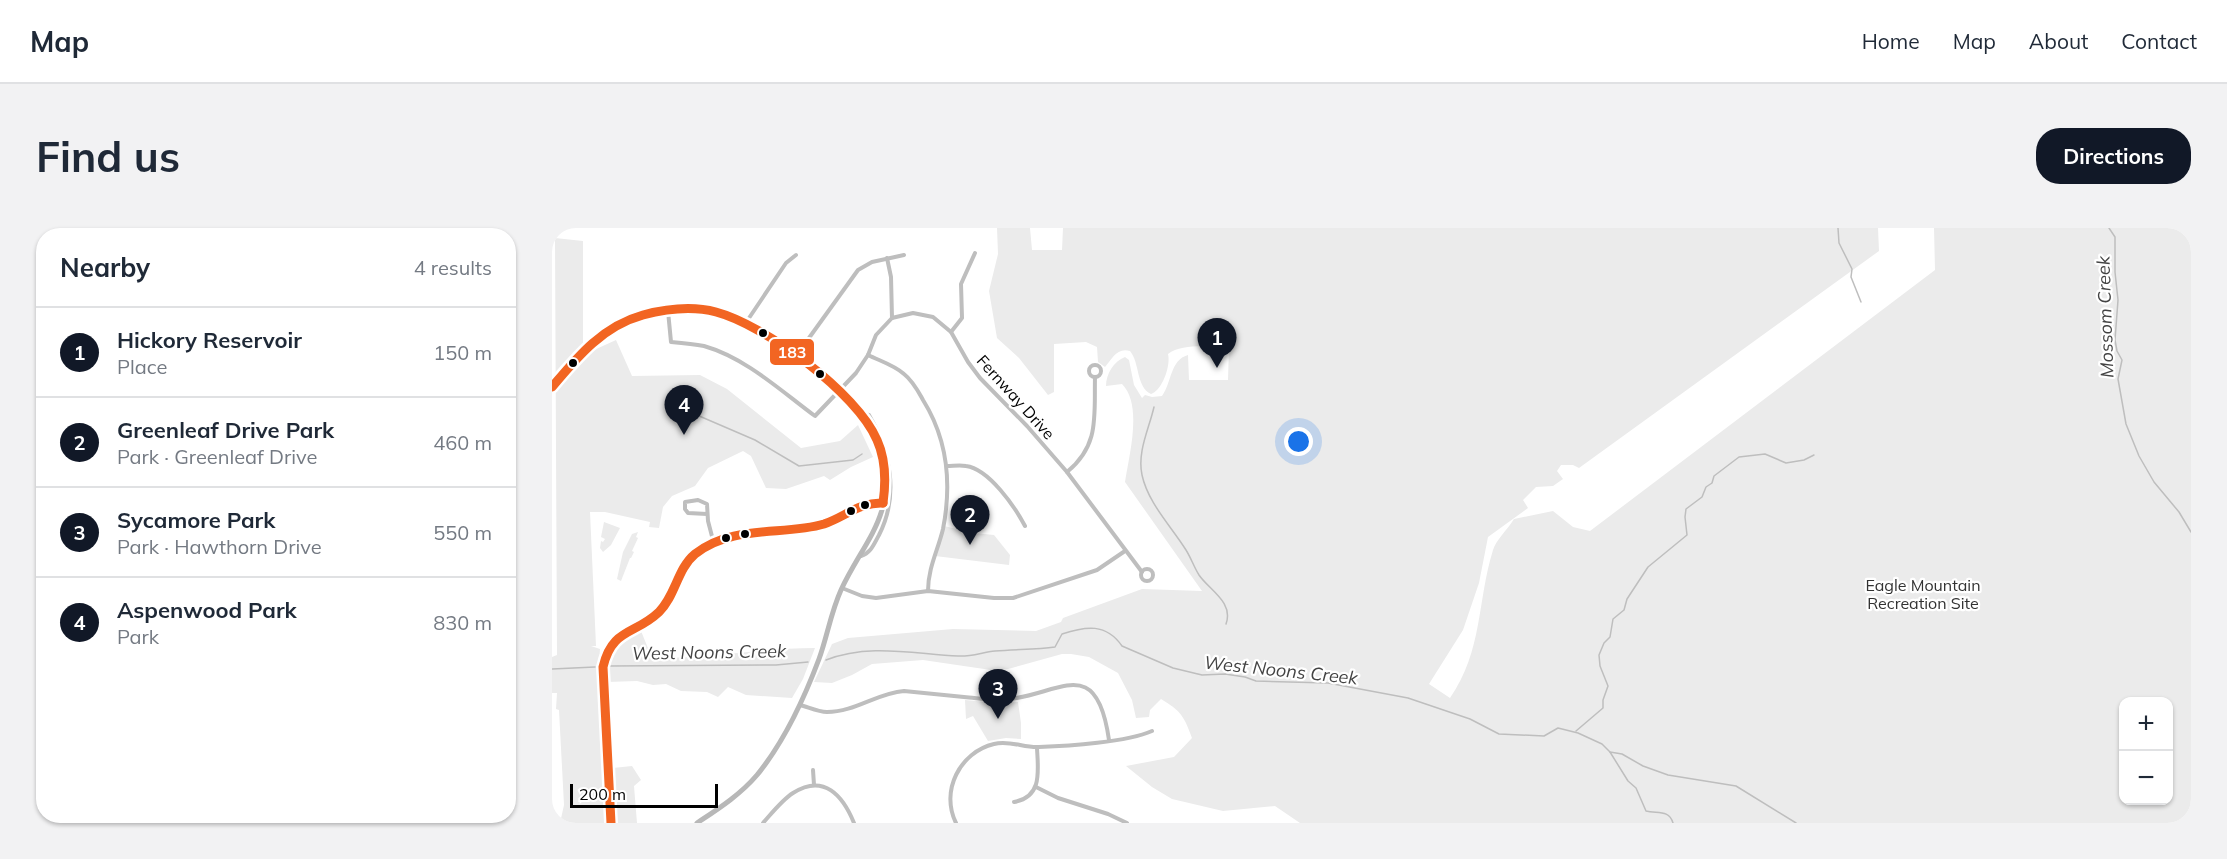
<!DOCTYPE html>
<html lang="en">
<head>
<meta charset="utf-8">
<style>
	body { margin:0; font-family:Mulish,sans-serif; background:#f2f2f3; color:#1f2937 }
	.controls { position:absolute; right:18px; bottom:18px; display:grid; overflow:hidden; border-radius:12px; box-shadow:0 2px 4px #0004 }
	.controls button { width:54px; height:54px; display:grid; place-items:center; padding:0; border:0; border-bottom:2px solid #e0e1e3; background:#fff; color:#1f2937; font:30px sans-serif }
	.scale { position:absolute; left:18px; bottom:15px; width:148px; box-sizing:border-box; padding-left:6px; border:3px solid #000; border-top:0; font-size:16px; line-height:21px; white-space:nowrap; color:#000; -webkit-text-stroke:4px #fff; paint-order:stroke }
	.you { position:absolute; left:747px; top:214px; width:21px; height:21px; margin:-15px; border:4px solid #fff; border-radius:50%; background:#1a73e8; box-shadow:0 0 0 9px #1a73e833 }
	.badge { display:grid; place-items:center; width:39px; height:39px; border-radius:50%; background:#111827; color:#fff; font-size:20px; font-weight:700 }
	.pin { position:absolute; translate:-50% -50px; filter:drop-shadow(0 2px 3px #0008) }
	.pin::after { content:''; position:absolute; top:32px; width:21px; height:18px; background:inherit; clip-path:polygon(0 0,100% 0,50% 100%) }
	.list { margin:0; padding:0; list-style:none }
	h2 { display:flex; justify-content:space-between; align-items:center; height:78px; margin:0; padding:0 24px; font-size:26px }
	h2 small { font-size:20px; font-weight:400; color:#747a83 }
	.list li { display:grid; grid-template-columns:39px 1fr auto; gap:18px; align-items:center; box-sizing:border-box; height:90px; padding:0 24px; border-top:2px solid #e0e1e3 }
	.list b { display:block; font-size:22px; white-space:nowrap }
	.list p { margin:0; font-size:20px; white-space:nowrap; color:#747a83 }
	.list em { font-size:20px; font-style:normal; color:#747a83 }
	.map { position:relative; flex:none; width:1639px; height:595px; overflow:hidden; border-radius:24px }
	header { display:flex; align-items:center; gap:36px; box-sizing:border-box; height:84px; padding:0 30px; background:#fff; border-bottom:2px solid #e0e1e3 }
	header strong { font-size:28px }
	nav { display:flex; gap:33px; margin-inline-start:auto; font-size:21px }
	.intro { display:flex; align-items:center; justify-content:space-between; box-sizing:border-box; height:144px; padding:0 36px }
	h1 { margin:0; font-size:42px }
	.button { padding:15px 27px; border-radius:24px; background:#111827; color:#fff; font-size:21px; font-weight:700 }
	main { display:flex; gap:36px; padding:0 36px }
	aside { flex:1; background:#fff; border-radius:24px; box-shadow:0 2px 4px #0004 }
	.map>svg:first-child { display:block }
</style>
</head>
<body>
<header>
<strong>Map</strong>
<nav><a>Home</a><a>Map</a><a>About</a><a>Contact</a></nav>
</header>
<div class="intro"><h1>Find us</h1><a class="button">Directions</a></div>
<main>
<aside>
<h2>Nearby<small>4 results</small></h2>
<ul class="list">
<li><span class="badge">1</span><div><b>Hickory Reservoir</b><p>Place</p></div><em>150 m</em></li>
<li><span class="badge">2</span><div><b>Greenleaf Drive Park</b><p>Park · Greenleaf Drive</p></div><em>460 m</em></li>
<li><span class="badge">3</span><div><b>Sycamore Park</b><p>Park · Hawthorn Drive</p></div><em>550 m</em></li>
<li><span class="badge">4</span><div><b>Aspenwood Park</b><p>Park</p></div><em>830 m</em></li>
</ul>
</aside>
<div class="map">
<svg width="1639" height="595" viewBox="0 0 1639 595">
	<rect width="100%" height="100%" fill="#fff"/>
	<g fill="#ebebeb" fill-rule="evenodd">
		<path d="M445,0H478L480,22H510L511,0H1326L1327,23L1027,240L1021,237H1009L1005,243L1011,251L1001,258L984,259L971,272L976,280L936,309L927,355L911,402L877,456L898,470C931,422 925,374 941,322C944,312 956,301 962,291L1001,283L1021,299L1038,303L1383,42L1382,0H1639V595H748L723,578L671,583L620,571L600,559L574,538L622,529L640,510C632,488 629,483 609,471L598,482L597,489L584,490L580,472L566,445L537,429L519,426H510L456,441L439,442L371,432L320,436L300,447L280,455L262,454L280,416L296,410L401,401L484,403L509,394L511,390L590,361L650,363L573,254C577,227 591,177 570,156L554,158C554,146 562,133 573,129L577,132L582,157L590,170L593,167L600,169L610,168C620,154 618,132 636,127L637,152H676L677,119C659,119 630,115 616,126C619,138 610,163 599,166C584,159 588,135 578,123C565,119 560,131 553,139L546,134L545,119L534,114L502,116V164L496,167L467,130L445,110L437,63L446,26ZM1616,473V572H1572V473Z"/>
		<path d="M3,10L31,13V127L64,112L80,148L148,147L175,161L249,220L288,213L306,197L321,229L299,239L278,252L272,248L234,261L214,260L199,228L191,223L156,240L143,258L120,268L111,279L107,300L97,299L98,294L53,284H38L44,418H39L48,421L47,435L53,595H8L12,577L7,482L4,481L5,465H0V429L5,427Z"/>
		<path d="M52,294L68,300L59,317L51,324L48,320L49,313L51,314L53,311L49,309Z"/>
		<path d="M392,298L421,305L442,307L458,327L457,337L383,328Z"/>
		<path d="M86,304L84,309L86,310L80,323L82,324L79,330H78L69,353L65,351L71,324L80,306Z"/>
		<path d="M89,403L100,430C155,431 208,420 263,420L251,451L240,470L194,467L176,459L166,469L155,464L129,463L114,456L101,457L85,453L55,454C59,422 60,418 89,403Z"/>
		<path d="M413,472L448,475L466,474L469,495V511L454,510L436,513L421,488L414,491Z"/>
		<path d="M80,538L89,552L82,558L85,595H64L61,540Z"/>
	</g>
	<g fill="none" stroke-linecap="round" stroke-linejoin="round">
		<g stroke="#bebebe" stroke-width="1.5">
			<path d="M1286,0L1287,15L1300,41L1299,49L1309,74"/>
			<path d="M1557,0L1563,9V44L1566,72L1563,112L1565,123L1570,132L1566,151L1574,196L1587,228L1602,254L1627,284L1639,304"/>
			<path d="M117,175L203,212L247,238L301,232L310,226"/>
			<path d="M602,179C597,201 585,224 590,247C596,275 619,298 634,322C639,330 642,339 647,347C657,362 682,374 674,396"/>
			<path d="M274,432C317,415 362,426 406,428C419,429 431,424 443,423C463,421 483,422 503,419L510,406C534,398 554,395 570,418L621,440L650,447L673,446L693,449L704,453L776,455L856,470L918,491L947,506L992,508L1006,500L1026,505L1050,516L1058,524L1070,526L1091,538L1116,547L1184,558L1244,595"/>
			<path d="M58,438L224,437L256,434"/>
			<path d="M0,441L43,439"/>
			<path d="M1024,503L1051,480V472L1056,458L1048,438L1047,427L1052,415L1058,409L1061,391L1072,382L1075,371L1096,339L1135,307L1133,289L1134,281L1150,269L1154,259L1160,255L1162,248L1187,229L1213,226L1234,235L1252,232L1262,227"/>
			<path d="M1058,524L1076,553L1084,560L1094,583C1105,586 1117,581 1121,595"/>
		</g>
		<g stroke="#bebebe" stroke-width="4">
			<path d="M335,30L339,49L340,90"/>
			<path d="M116,83L119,114C130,115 141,116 152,118C194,130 229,163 263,188L304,145L316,127L324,107L340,90L361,85L381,89L399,104L416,134L428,150L475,198L515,244L590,344"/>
			<path d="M193,96L234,35L244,27"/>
			<path d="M399,104L410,90L409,56L423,25"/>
			<path d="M316,127C328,133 342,137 352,146C361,153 366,163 371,172C396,212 400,255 391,301C386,322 376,340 376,363"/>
			<path d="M244,128L306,42L320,34L352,27"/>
			<circle cx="543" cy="143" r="6"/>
			<path d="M308,185L317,187C339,223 347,268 327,307C322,316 319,325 309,328"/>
			<path d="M395,238C401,238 408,237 414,238C437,241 463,279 473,298"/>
			<path d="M515,244C548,217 542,188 543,149"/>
			<path d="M155,286L136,285L133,281V274L146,272L155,276L156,293L162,316"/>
			<circle cx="595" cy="347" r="6"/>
			<path d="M290,360L310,368L324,370L376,363L442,370H461L545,342L573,323"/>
			<path d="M248,477C256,479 266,484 275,484C303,484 325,465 352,463C372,465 392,467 412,469C424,470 436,472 448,472C505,470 544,421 557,512"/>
			<path d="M261,542L262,557"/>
			<path d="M484,559L506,570L556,586L575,595"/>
			<path d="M462,574C491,569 486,542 485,520"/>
			<path d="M211,595C220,585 230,572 241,565C272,545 291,568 302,595"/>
			<path d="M404,595C388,563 408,524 442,516C458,512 472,520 487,519C517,518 575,514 600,503"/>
		</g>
		<g stroke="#b8b8b8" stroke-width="5">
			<path d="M0,159C14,142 27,121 45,108C62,97 81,90 100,86C167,71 218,104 267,147C293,170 321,192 330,228C345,287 311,314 289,362C279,384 275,409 267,431C252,471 232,514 205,547C188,567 166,581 145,595"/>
			<path d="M59,595L51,439C56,402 85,405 107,384C125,368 124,341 143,326C152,319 162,316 172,312C184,309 196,304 208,303C229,300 252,302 272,296C294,289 307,271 331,275"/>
		</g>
		<g stroke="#fff" stroke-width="14">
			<g id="bus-1">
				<path d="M0,159C26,128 51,98 91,87C114,81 141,78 164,84C213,97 305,165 325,212C334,232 334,254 331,275"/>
				<path d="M59,595L51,439C60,400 83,407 107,384C124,367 125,341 143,326C180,296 232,308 272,296C293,289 307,274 331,275"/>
			</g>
		</g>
		<use href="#bus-1" stroke="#f26522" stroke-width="9"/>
	</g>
	<g fill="#000" stroke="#fff" stroke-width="2">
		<circle cx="211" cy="105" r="5"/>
		<circle cx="21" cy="135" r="5"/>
		<circle cx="268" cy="146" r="5"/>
		<circle cx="313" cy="277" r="5"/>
		<circle cx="299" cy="283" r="5"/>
		<circle cx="193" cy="306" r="5"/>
		<circle cx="174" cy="310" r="5"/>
	</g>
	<g text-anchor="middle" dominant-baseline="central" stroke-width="4.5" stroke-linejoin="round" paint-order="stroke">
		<g font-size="16" fill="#000" stroke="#fff">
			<text transform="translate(464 169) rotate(48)">Fernway Drive</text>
		</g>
		<g font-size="16" fill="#323232" stroke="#fff">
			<text x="1371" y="357">Eagle Mountain<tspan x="1371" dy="18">Recreation Site</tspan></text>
		</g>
		<g font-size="18" font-style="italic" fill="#434343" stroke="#fff">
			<text transform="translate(1553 89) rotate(-92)">Mossom Creek</text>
			<text transform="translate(157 424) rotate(-1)">West Noons Creek</text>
			<text transform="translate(729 442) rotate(6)">West Noons Creek</text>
		</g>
	</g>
	<rect stroke="#fff" stroke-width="2" x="217" y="110" width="46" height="28" rx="6" fill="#f26522"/>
	<g font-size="16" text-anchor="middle" font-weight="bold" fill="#fff">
		<text x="240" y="130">183</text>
	</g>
</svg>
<div class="controls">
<button>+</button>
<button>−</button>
</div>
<div class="scale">200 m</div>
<div class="you"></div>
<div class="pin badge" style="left:665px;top:140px">1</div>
<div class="pin badge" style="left:418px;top:317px">2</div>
<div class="pin badge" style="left:446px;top:491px">3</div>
<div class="pin badge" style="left:132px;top:207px">4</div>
</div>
</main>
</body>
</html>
